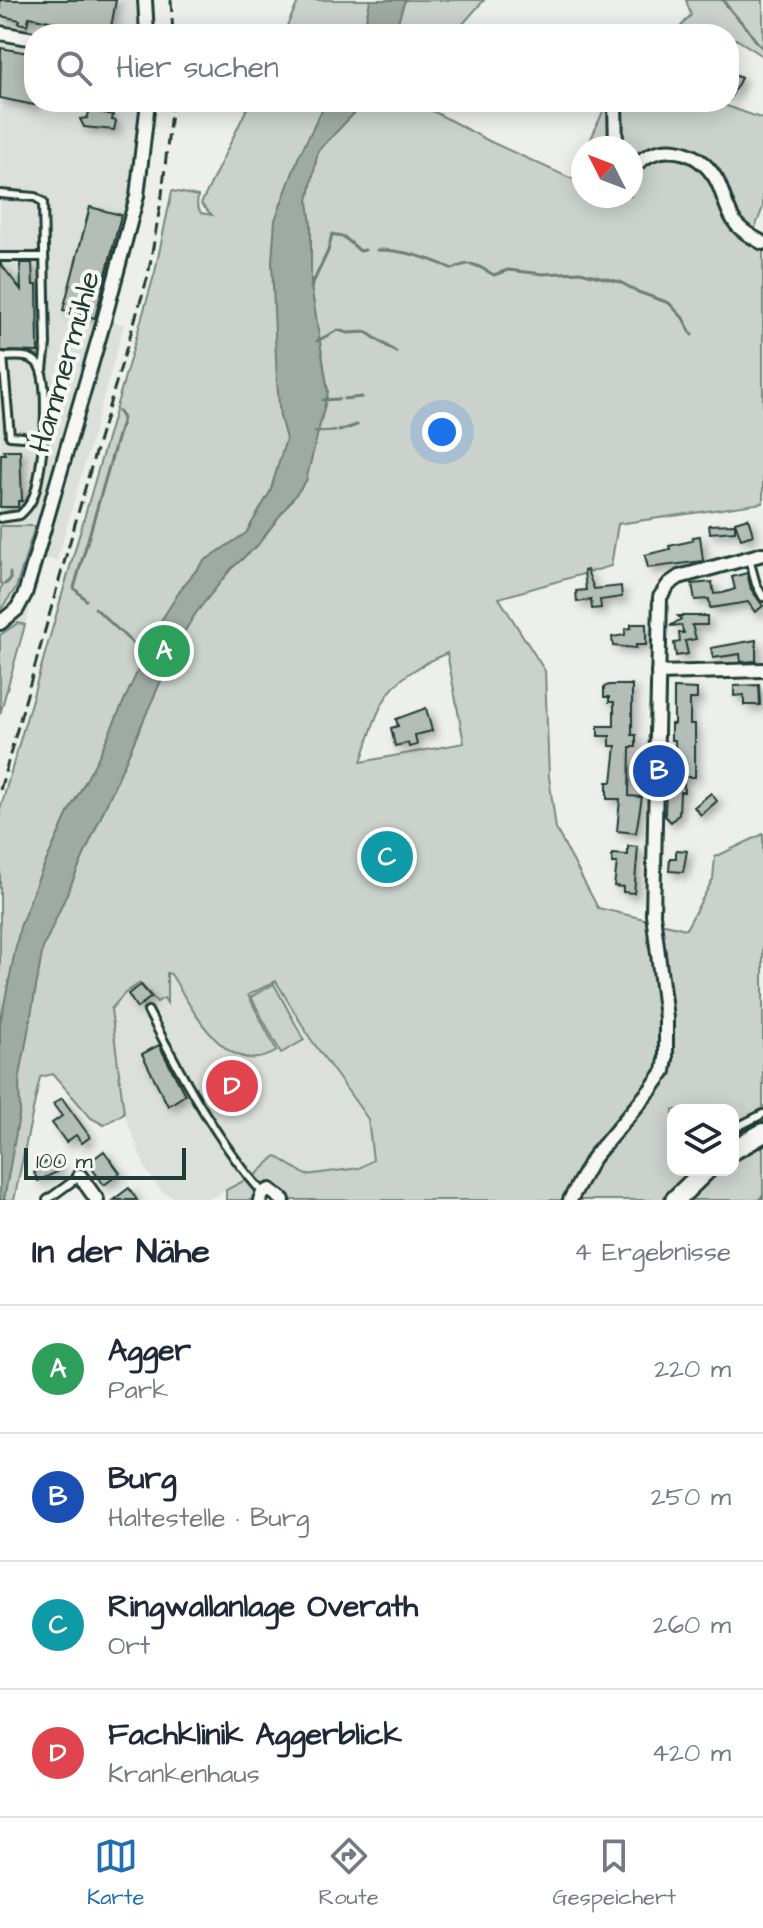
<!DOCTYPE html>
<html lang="de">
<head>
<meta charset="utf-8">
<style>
	body { margin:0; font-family:"Architects Daughter",sans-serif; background:#f6f6f7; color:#1f2937 }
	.controls { position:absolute; right:24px; bottom:24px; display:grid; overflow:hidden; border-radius:16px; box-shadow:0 4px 20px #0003 }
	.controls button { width:72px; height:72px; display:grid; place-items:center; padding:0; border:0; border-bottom:2px solid #e0e1e3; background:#fff; color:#1f2937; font:40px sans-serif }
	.compass { position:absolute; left:571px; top:136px; width:72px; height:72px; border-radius:50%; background:#fff; box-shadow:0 4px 20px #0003; rotate:312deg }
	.scale { position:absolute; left:24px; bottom:20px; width:162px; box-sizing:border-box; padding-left:8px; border:4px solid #1f3d34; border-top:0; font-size:22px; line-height:28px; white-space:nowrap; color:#1f3d34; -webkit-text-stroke:6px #f6f6f2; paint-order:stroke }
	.you { position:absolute; left:442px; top:432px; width:28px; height:28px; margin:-20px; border:6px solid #fff; border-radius:50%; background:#1a73e8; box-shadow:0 0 0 12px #1a73e833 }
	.badge { display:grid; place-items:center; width:52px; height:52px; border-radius:50%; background:#1f6fb2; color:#fff; font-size:26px; font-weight:700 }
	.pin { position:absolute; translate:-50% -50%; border:4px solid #fff; box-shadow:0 2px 8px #0006 }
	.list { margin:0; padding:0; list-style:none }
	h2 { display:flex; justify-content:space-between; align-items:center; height:104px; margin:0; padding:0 32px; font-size:34px }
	h2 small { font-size:26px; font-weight:400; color:#747a83 }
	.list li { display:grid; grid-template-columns:52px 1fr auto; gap:24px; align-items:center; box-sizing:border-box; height:128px; padding:0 32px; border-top:2px solid #e0e1e3 }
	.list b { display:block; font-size:30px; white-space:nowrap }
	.list p { margin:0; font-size:26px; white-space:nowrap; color:#747a83 }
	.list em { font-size:26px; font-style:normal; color:#747a83 }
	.icon { flex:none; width:44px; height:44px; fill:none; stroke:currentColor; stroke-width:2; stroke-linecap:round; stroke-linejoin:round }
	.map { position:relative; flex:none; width:763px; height:1200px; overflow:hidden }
	.search { position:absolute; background:#fff; box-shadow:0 4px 20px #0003; left:24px; right:24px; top:24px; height:88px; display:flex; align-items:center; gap:20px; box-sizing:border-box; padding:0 28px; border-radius:32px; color:#747a83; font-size:30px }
	.sheet { height:616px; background:#fff }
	nav { display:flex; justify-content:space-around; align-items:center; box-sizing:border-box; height:112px; border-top:2px solid #e0e1e3; background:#fff; font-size:22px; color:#747a83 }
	nav a { display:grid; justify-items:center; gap:4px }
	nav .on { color:#1f6fb2 }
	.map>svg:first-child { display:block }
</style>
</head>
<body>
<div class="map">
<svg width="763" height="1200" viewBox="0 0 763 1200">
	<defs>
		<filter id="shadow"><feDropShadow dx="5" dy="5" stdDeviation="4" flood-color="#0004"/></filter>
	</defs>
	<rect width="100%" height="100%" fill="#edefea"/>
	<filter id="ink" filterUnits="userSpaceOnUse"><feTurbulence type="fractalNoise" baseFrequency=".0125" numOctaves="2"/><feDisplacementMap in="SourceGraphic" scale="16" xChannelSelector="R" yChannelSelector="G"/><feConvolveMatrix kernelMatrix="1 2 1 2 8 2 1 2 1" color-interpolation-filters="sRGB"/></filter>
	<g filter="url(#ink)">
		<g fill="#dce0db">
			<path d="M0,0H135L139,34H34V102H140L132,181L99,317L124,325L57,561L43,558L0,720Z"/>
			<path d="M167,973H171L195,1014L265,1058L276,1050L248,995L276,980L310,1038L368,1119L374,1160L359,1168L306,1175L276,1156L257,1174L208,1200H180L162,1192L146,1170L124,1113L111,1009L125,993L141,983L153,997L164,998L166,1001Z"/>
		</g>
		<g fill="#cbd2cc" stroke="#758880" stroke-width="2" fill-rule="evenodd">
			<path d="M299,0H484L454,34H283Z"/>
			<path d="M686,0H763V56L736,39L729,51V34H683L677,31L691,15Z"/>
			<path d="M250,102H416L489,141L572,179L583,156V196H631V148H587L604,109L619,116L622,102H716L763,119V207L751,239L763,248V503L618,524L611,566L499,598L545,671L549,777L556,829L598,908L686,929L713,879L715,857L763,834V1111L744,1119V1123L763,1117V1128L733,1144V1110H673V1170H691L663,1200H226V1190L257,1174L276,1156L306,1175L359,1168L373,1160L368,1119L310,1038L276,981L248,995L277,1051C227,1082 192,1008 171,974L167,973V1003L164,998L157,1002L140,983L125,993L111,1009L124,1113L104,1125L91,1118L53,1074L40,1077L14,1200H0V810L155,272L172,191L198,196L197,205L201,213L212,215L201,204ZM310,260L311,286L328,392L299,263ZM447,653L464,743L361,762C381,700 384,681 447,653Z"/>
			<path d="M0,526H35L16,588L0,610V589L3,585L0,582Z"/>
			<path d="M18,623L25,625L0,714V635Z"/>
			<path d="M274,984L304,1040L281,1053L251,997Z"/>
			<path d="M763,1140V1200H683C698,1183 710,1170 733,1170V1159Z"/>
		</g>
		<g fill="#9faaa4" stroke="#6c7e77" stroke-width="2">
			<path d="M370,0H405L394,34H363Z"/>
			<path d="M326,102H365L318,151L308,201L311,225V286L328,392L306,481L257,546L231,569L196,613L179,640L43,948L19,1082L20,1110L4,1200H0V1024L20,927L38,879L68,813L98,758L159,624L183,586L204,561L246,533L270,492L286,439L280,417L277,382L272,262L275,220L299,156Z"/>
		</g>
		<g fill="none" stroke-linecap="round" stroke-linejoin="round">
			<g stroke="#6c7e77" stroke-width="3">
				<path d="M723,0C731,12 737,17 746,27C752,34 755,42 763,48"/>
				<path d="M377,250C404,250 428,258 453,269C472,259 477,266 494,275L508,270L543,274L580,272L620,282L638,292L669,303L683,318L692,335"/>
				<path d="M311,287L328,251L332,234L344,237L360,251L365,250"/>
				<path d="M317,341L338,330L348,333L366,332L396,352"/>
				<path d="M344,399L362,397"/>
				<path d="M323,400L339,399"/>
				<path d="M339,431L357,425"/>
				<path d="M315,432L335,431"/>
				<path d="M5,584L10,580V573"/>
				<path d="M86,600L74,588L123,418L118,411"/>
				<path d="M95,608L145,655"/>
				<path d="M760,1200L763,1195"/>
			</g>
		</g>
		<g fill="#b4bdb8" stroke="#1f3d34" stroke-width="2" filter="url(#shadow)">
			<path d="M0,0H116L110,33L29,17L27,25L19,23L20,20L0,16Z"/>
			<path d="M1,48L34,54V105L0,98Z"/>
			<path d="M729,72L741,78L729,101Z"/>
			<path d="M93,102H96L99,112L113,115L112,120L116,121L114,130L84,127L80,119L87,118Z"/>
			<path d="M90,207L121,215L95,318L63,310Z"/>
			<path d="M0,263L21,290L20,263H32L33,285H37L38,352L0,351Z"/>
			<path d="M4,450H20L22,501H18V507H0L1,454H5Z"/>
			<path d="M748,518L753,535L741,539L735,522Z"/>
			<path d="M735,524V531L710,533L709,525Z"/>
			<path d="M700,536L703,561L648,568L645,555L670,549L669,546L692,541L693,537Z"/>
			<path d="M587,570L594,589L621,586L622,597L600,600L601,608L592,609L591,600L577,602L576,591L586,590L584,571Z"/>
			<path d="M747,573L751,589L763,606L755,612L748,602L710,608L709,599L695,600L692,584L712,582L714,594L723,593L735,589L732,577Z"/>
			<path d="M678,616H707V625H692L696,639L685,641L688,654L676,656L674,643L680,642L679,633H684L681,625L670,626L681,619Z"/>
			<path d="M631,624H646V645H636V648L613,646L612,637L625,635V629L631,628Z"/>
			<path d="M756,640V661L741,662L740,654L713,658L711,648Z"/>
			<path d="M609,685H632V735H636V747H630L629,796L642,797L636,833L617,831L620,799H607V782H612L616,746H610V736H598V726H614V702H609V697H604V687Z"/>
			<path d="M759,685L760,705H744V695L734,696V686Z"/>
			<path d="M674,688L697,689V699H690V724H695V777H684V792H680L679,814L671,822L665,816L666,783H676L675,740H671V724H674Z"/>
			<path d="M426,708L432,731L415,735L417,745L409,747L408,743L395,746L391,728L398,726L396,719Z"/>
			<path d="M711,793L717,801L701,815L694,807Z"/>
			<path d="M628,846L638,847L634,893L623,892V887L614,886L617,863H612V854L628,855Z"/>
			<path d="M676,850L687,851L683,872L669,871L670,858H676Z"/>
			<path d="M141,985L151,997L137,1008L128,994Z"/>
			<path d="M159,1045L185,1095L168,1106L142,1054Z"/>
			<path d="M62,1098L90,1137L82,1143L76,1135L66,1142L52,1123L62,1116L53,1104Z"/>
			<path d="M104,1151L120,1173L104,1185L88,1163Z"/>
			<path d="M55,1158L61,1170L38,1181L34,1173L41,1169L39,1165Z"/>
			<path d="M129,1188L137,1200H113Z"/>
		</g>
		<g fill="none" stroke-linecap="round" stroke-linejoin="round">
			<g stroke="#1f3d34" stroke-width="12">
				<g id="service">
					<path d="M0,194L35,197L43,202L46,344L43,370"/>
					<path d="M0,257H44"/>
					<path d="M3,356L10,436L23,437"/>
					<path d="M0,357C11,357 27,354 36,362C53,376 42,475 34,495C31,504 26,509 20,515L0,518"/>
					<path d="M749,559L756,584L763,597"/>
					<path d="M148,1011C180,1072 217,1142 263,1193"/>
					<path d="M733,1129L763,1114"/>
					<path d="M47,1200L80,1176"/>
				</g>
			</g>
			<g stroke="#1f3d34" stroke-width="18">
				<g id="minor">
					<path d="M145,0L147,34"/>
					<path d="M0,33L34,39"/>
					<path d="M615,103L616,148"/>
					<path d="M631,170C656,140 696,146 716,179C724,193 726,212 737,225C744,233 754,238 763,243"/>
					<path d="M0,623L17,609L25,594L103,324L137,196L148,102"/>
					<path d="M658,673L763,670"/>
					<path d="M80,1176L97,1200"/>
					<path d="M260,1200L263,1193L270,1190L283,1200"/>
					<path d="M570,1200L593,1158L651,1089L664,1071L666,1059V1018L653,914L660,597L669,584L679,577L763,554"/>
				</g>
			</g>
			<g stroke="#1f3d34" stroke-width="24">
				<g id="secondary">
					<path d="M733,1150L763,1133"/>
					<path d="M675,1200L706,1170"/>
				</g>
			</g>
			<use href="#service" stroke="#f6f6f2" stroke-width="6"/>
			<use href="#minor" stroke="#f6f6f2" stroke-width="12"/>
			<use href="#secondary" stroke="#f6f6f2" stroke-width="18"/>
			<g stroke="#1f3d34" stroke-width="3" stroke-dasharray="12 6" stroke-linecap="butt">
				<path d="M171,0L173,34"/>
				<path d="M0,790L95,453L148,276L162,195L172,102"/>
			</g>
		</g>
	</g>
	<g text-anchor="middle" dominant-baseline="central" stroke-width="8" stroke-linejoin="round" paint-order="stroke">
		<g font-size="30" fill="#1f3d34" stroke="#f6f6f2">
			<text transform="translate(65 362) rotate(-74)">Hammermühle</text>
		</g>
	</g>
</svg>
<div class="controls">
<button><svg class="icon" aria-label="layers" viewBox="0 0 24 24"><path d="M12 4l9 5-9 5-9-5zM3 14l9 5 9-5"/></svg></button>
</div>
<svg class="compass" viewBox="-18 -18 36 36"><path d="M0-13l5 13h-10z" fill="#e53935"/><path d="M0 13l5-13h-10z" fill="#747a83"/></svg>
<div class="scale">100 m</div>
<div class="you"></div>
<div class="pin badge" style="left:164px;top:651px;background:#2e9e5b">A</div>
<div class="pin badge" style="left:659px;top:771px;background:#1a4fb4">B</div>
<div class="pin badge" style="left:387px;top:857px;background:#0f9aa8">C</div>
<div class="pin badge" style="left:232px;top:1086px;background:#e0444e">D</div>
<div class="search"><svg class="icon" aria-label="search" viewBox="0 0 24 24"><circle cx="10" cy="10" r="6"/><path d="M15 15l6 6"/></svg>Hier suchen</div>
</div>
<section class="sheet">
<h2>In der Nähe<small>4 Ergebnisse</small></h2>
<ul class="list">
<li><span class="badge" style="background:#2e9e5b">A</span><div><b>Agger</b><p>Park</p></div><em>220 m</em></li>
<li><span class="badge" style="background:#1a4fb4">B</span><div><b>Burg</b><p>Haltestelle · Burg</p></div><em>250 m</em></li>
<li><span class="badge" style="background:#0f9aa8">C</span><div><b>Ringwallanlage Overath</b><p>Ort</p></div><em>260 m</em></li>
<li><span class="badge" style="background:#e0444e">D</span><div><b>Fachklinik Aggerblick</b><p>Krankenhaus</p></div><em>420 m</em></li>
</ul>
</section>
<nav>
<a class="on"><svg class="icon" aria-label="map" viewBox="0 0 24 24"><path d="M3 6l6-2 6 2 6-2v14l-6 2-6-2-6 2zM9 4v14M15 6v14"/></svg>Karte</a>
<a><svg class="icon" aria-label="directions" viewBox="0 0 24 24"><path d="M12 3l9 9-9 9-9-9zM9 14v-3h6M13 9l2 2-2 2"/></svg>Route</a>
<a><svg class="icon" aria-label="saved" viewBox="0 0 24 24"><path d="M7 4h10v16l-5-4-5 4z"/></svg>Gespeichert</a>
</nav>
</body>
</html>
